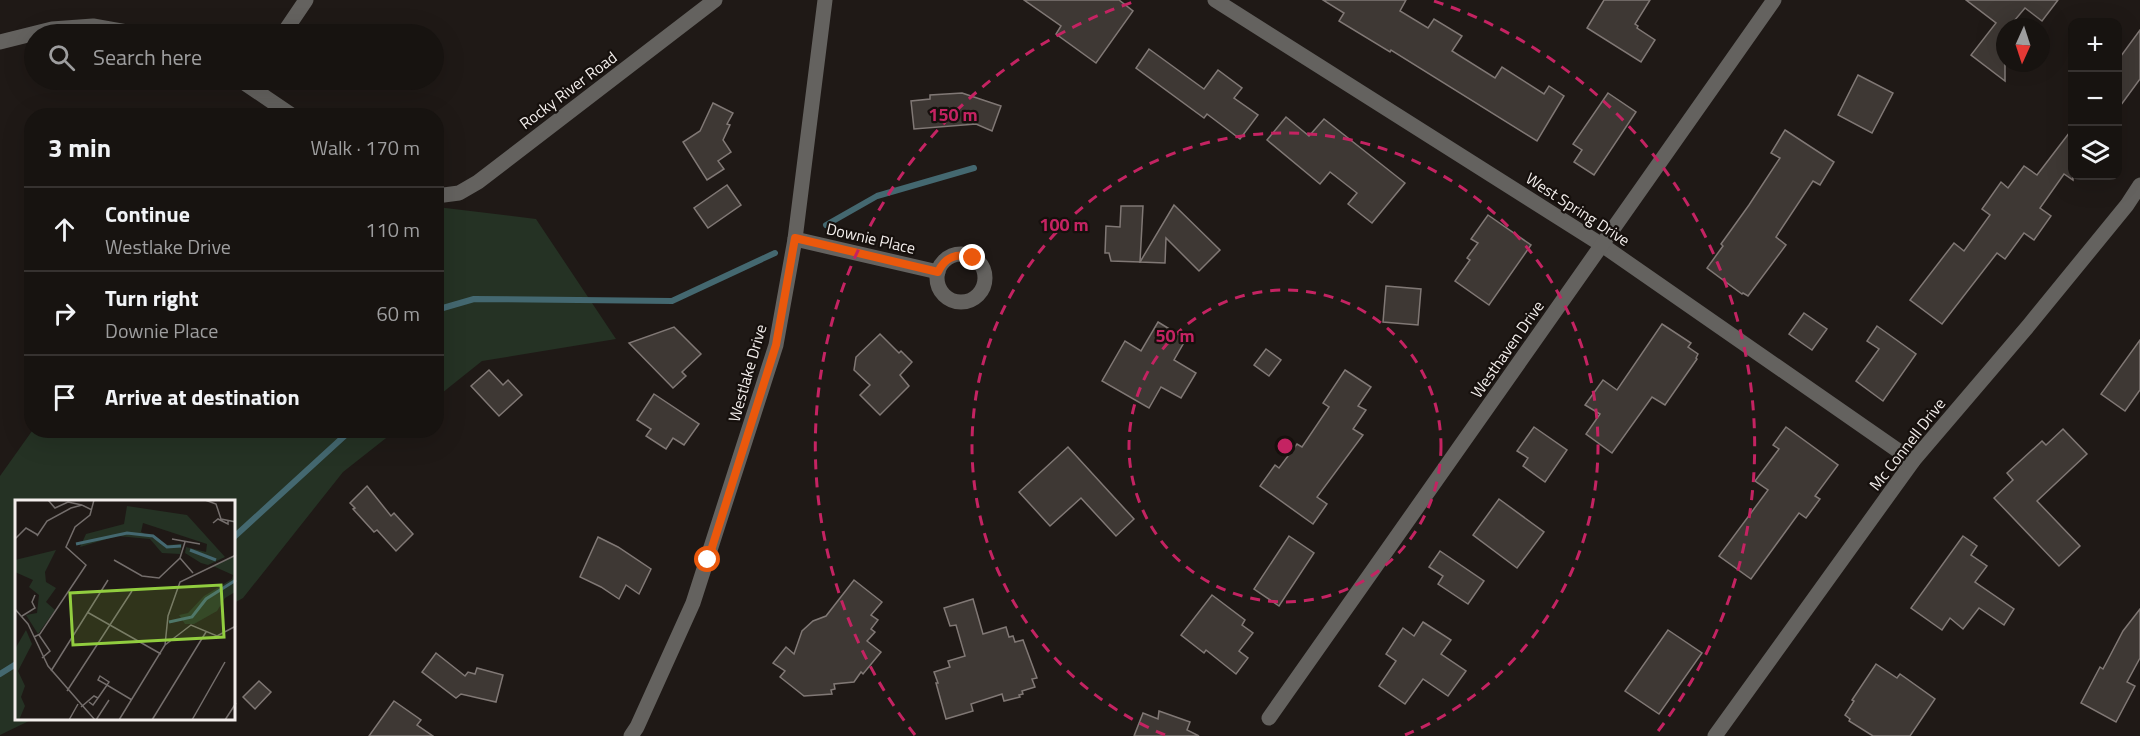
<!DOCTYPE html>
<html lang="en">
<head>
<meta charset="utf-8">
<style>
	body { margin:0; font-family:"Titillium Web",sans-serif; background:#201c19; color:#f1f3f6 }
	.controls { position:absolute; right:18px; top:18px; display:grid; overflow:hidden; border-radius:12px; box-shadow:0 6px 24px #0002 }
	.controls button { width:54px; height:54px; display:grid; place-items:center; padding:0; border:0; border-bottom:2px solid #363230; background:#171310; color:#f1f3f6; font:30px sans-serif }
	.compass { position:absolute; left:1996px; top:18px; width:54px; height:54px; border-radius:50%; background:#171310; box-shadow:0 6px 24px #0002; rotate:183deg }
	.stop { position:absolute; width:18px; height:18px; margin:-14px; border:4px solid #ea580c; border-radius:50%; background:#fff }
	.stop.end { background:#ea580c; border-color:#fff; box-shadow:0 2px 6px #0008 }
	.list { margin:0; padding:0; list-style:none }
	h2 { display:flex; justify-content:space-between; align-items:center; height:78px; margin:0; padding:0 24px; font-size:26px }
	h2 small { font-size:20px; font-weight:400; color:#9e9e9f }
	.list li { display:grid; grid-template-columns:39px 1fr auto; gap:18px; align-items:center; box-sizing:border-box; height:84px; padding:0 24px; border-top:2px solid #363230 }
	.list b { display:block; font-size:22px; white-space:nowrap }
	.list p { margin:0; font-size:20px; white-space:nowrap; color:#9e9e9f }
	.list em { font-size:20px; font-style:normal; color:#9e9e9f }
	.icon { flex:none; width:33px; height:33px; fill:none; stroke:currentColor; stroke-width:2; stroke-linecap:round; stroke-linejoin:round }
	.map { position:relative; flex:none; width:2140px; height:736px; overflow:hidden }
	.search { position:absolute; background:#171310; box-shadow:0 6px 24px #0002; left:24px; top:24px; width:420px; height:66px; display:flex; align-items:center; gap:15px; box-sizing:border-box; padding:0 21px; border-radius:33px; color:#9e9e9f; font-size:22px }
	.panel { position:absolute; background:#171310; box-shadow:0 6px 24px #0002; left:24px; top:108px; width:420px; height:330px; border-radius:24px }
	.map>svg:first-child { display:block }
</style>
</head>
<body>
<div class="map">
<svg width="2140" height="736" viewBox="0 0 2140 736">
	<rect width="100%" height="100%" fill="#1f1916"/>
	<g fill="#253224">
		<path d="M437,207L536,219L616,339L482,361L437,397Z"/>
		<path d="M32,431V430L395,431L343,472L243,598L234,603V502H16V720H31L0,735V476Z"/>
	</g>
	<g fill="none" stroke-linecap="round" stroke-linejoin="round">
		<g stroke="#446870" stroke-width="6">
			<path d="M826,225L877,196L974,168"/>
			<path d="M436,310L474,299L672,301L775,253"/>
			<path d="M234,537L351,430"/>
			<path d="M0,674L16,664"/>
		</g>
	</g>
	<g fill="#3e3834" stroke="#807875" stroke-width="1.5">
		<path d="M1024,0H1119L1133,11L1096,63L1056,34L1061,26Z"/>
		<path d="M1323,0H1406L1400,11L1428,28L1434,19L1462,36L1452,51L1495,78L1502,67L1544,94L1549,86L1564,96L1537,141L1391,50L1390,52L1339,21L1344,13Z"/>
		<path d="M1604,0H1650L1635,24L1638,26L1637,28L1655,40L1641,62L1587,28Z"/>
		<path d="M1966,0H2058L2042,21L2025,8L2009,27H2005V81L1971,55L1996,23Z"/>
		<path d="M2140,30V79L2118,109V60Z"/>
		<path d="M1149,49L1204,89L1218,70L1242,88L1234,98L1258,115L1240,139L1207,114L1204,118L1136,68Z"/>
		<path d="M1858,75L1893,93L1872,133L1838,115Z"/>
		<path d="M962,93L1001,106L992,131L976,124L914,129L911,101L930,99V95Z"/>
		<path d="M1608,93L1636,112L1594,175L1574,162L1582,150L1573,144Z"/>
		<path d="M713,103L733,113L727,124L730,125L723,140L731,152L718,161L724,169L707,180L683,142L700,131Z"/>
		<path d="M1286,117L1309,136L1324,119L1405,183L1372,223L1348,204L1357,193L1330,172L1320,184L1267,140Z"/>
		<path d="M2073,128V180L2064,174L2040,208L2051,216L2034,240L2024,233L2005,259L1997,253L1942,324L1910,300L1954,243L1964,251L1990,215L1982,209L2001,182L2008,188L2024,166L2037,175Z"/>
		<path d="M1785,130L1834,162L1820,185L1813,181L1776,237L1786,245L1748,296L1743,293L1742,294L1707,268L1723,246L1721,244L1749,205L1780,158L1771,153Z"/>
		<path d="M727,185L741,205L708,228L694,208Z"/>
		<path d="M1174,205L1220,250L1199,271L1166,238L1165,263L1140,262Z"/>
		<path d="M1121,206H1143L1140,262L1111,261L1109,253H1105L1106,226L1120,227Z"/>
		<path d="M1488,215L1531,245L1489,305L1455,281L1470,260L1467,258L1478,243L1471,239Z"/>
		<path d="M1386,286L1421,289L1418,325L1383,322Z"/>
		<path d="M1804,313L1827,329L1812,350L1789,334Z"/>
		<path d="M1158,322L1186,339L1174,360L1196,373L1181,398L1161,387L1149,408L1102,381L1125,341L1141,351Z"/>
		<path d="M1662,324L1691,343L1688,347L1698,354L1696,358L1697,359L1665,405L1652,397L1612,453L1586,434L1600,414L1585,405L1603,380L1617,390Z"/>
		<path d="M1877,326L1916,354L1883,401L1856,381L1879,349L1867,341Z"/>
		<path d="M674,327L701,354L682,372L686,376L673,388L629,343Z"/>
		<path d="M880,334L899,353L901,351L912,362L900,375L909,386L880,415L860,395L870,385L854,370L856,357Z"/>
		<path d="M2140,340V390L2125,411L2101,394Z"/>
		<path d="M1266,349L1281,360L1269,376L1254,365Z"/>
		<path d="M489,370L503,385L508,380L522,395L499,416L471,386Z"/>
		<path d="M1345,370L1371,387L1358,406L1366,410L1353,429L1363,435L1317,497L1327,504L1313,524L1260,486L1275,465L1279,468L1297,444L1302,447L1329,407L1323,403Z"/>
		<path d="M654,394L699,424L684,445L673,438L666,449L646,436L651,429L637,420Z"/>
		<path d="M1534,427L1567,450L1545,482L1523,466L1528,458L1517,451Z"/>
		<path d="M1786,427L1838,465L1815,496L1820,499L1806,518L1799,513L1751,579L1719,556L1768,490L1755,481L1779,449L1773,445Z"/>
		<path d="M2063,429L2087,454L2037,501L2080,546L2059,566L1994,498L2013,480L2007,473L2042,441L2046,445Z"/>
		<path d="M1068,447L1134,519L1116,536L1081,498L1050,526L1019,492Z"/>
		<path d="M367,486L391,516L394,513L413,534L396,551L377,530L374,532L353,509L355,508L350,503Z"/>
		<path d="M1499,499L1544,532L1517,568L1473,535Z"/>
		<path d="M1289,536L1314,553L1279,606L1254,589Z"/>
		<path d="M1963,536L1977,546L1971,555L1987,566L1975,582L2014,609L2004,625L1979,608L1963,629L1950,618L1942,630L1911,608Z"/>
		<path d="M598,537L618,547L651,569L639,594L626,585L619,599L601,587L580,577Z"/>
		<path d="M1440,551L1484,581L1468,604L1438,584L1443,576L1429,567Z"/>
		<path d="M854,580L882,602L871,615L878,620L871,629L875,632L867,641L881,652L863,674L861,672L854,682L834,684L835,689L831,690L832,694L804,696L780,677L785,671L773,663L786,647L794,654L802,631L813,621L826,616Z"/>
		<path d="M1212,595L1245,620L1242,625L1253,633L1239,651L1248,658L1236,674L1206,650L1204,653L1181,635Z"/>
		<path d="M973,599L983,634L1006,627L1009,637L1013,636L1015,642L1023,640L1037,678L1032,679L1035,687L1022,691L1023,694L1019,695L1020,697L1004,701L1002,694L971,704L973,711L946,719L936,683H938L934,672L950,667L948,661L965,656L956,625L950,626L944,608Z"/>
		<path d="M2140,609V658L2127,682L2135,686L2116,722L2081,703L2100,667L2103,669L2123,631Z"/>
		<path d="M1423,622L1451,640L1441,654L1466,671L1448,696L1423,679L1405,704L1379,686L1396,661L1386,654L1403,628L1414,636Z"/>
		<path d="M1668,630L1702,653L1659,714L1625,691Z"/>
		<path d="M436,653L465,676L468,672L475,674L477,668L503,675L496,702L461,694L456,698L422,672Z"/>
		<path d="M1876,664L1897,678L1900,674L1935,699L1910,736H1873L1849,721L1850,719L1845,715L1854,701L1852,700Z"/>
		<path d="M259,681L271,692L255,709L243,697Z"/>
		<path d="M394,701L421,720L417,725L433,736H369Z"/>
		<path d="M1159,711L1190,722L1187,730L1199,736H1134L1143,713L1158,719Z"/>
	</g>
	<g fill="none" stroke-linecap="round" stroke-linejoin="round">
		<g stroke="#64625f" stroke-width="15">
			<path d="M1215,0L1602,245L1913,461"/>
			<path d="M283,34L306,0"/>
			<path d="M0,42L52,29L93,26L138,34"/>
			<path d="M240,80L293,116"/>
			<path d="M436,196L459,193L478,182L715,0"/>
			<path d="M795,239L938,272"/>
			<circle cx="961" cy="278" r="24"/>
			<path d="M1269,718L1774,0"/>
			<path d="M1715,736L1913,461L2029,325L2127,205L2140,185"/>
		</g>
		<path stroke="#64625f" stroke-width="15" d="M631,736L637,727L693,603L776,345L795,239L825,0"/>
	</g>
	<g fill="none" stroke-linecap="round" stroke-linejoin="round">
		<path stroke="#ea580c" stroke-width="8" d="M708,560L776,345L795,238L938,272C945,257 957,252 973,258"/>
	</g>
	<g fill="none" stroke="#c42362" stroke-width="3" stroke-dasharray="10 8">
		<circle cx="1285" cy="446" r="156"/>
		<path d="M1165 735A313 313 0 1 1 1405 735"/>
		<path d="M915 735A469 469 0 0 1 1136 1M1434 1A469 469 0 0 1 1655 735"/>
	</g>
	<g text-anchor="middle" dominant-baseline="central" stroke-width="4.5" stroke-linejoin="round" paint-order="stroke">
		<g font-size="16" fill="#f3eeec" stroke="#16100d">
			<text transform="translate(568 90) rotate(-37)">Rocky River Road</text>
			<text transform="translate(1578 209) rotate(33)">West Spring Drive</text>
			<text transform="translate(871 238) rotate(13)">Downie Place</text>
			<text transform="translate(1507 349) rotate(-55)">Westhaven Drive</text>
			<text transform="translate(747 373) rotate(-74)">Westlake Drive</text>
			<text transform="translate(1907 444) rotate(-52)">Mc Connell Drive</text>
		</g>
	</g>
	<g transform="translate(15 500)">
		<rect width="220" height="220" fill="#1f1916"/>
		<path d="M112,6L172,15L210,57L193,65L186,63L170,53L171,47L191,52L192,44L128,23L126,32L151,45L167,44L165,54L147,53L135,39L102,36L65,47L71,34L109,24ZM41,50L30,72L31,82L41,88L31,102L40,110L23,134L11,115L22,113L24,95L14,87L18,80L0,72V60ZM220,56V92L210,98L202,111L179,124H170L164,115L173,113L189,96L217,79L218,75L198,66ZM11,130L17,144L3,171L10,186L6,197L10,206L4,220H0V149Z" fill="#253224"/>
		<path fill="none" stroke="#446870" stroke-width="3" d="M61,44L112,33L138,36L152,47L166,46M175,50L201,60M154,122L177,117L191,99L221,80"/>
		<path fill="none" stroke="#746e6c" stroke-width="1.5" d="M33,0L40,8L53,2L67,5M190,0L201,4L206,19L221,22M198,23L203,19L213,24V21M22,36L32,21L56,8L67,5L77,10M0,39L11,28L23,35M157,39L185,44M165,58L178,73M99,60L127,76L144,78L165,58L170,42M0,109L13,124L33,166L80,220M72,112L146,154M7,116L20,108L17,102L20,95M24,135L35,151L27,158M19,137L25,134L71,65L51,47L60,27L75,15L79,0M150,145L176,125L202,136L221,126M36,171L93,80M85,176L94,182L92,185L83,180ZM52,191L117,91M83,198L92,185L117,200M66,207L79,196L83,198L78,205L74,202M54,220L63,204M81,220L94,200M104,220L150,145L153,116L165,82L221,55M137,220L191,132M177,220L210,162M210,220L221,203"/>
		<path fill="#91cd3f" fill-opacity="0.15" stroke="#91cd3f" stroke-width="3" d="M206,85L209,137L58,145L55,93Z"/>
		<rect width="220" height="220" fill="none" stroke="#f3eeec" stroke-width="3"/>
	</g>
	<circle cx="1285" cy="446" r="9" fill="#c42362" stroke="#16100d" stroke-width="3"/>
	<g font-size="18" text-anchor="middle" font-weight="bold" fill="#c42362" stroke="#16100d" stroke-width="4.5" stroke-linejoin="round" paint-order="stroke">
		<text x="953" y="121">150 m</text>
		<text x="1064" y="231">100 m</text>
		<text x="1175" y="342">50 m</text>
	</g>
</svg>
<div class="controls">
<button>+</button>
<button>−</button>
<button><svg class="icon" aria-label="layers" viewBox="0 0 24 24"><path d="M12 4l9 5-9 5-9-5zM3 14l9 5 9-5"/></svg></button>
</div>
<svg class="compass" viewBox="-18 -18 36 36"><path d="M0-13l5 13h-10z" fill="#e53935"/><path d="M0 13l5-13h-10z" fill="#9e9e9f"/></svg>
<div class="stop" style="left:708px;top:560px"></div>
<div class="stop end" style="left:973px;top:258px"></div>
<div class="search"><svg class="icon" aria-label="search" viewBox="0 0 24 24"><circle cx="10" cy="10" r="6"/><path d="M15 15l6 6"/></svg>Search here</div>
<section class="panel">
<h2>3 min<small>Walk · 170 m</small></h2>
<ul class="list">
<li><svg class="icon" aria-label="ahead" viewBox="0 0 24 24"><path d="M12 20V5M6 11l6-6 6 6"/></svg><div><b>Continue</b><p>Westlake Drive</p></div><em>110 m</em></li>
<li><svg class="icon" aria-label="right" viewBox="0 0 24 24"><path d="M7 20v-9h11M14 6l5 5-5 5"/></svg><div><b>Turn right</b><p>Downie Place</p></div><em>60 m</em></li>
<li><svg class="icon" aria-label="arrive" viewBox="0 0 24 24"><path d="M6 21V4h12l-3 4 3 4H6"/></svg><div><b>Arrive at destination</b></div></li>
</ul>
</section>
</div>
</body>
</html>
